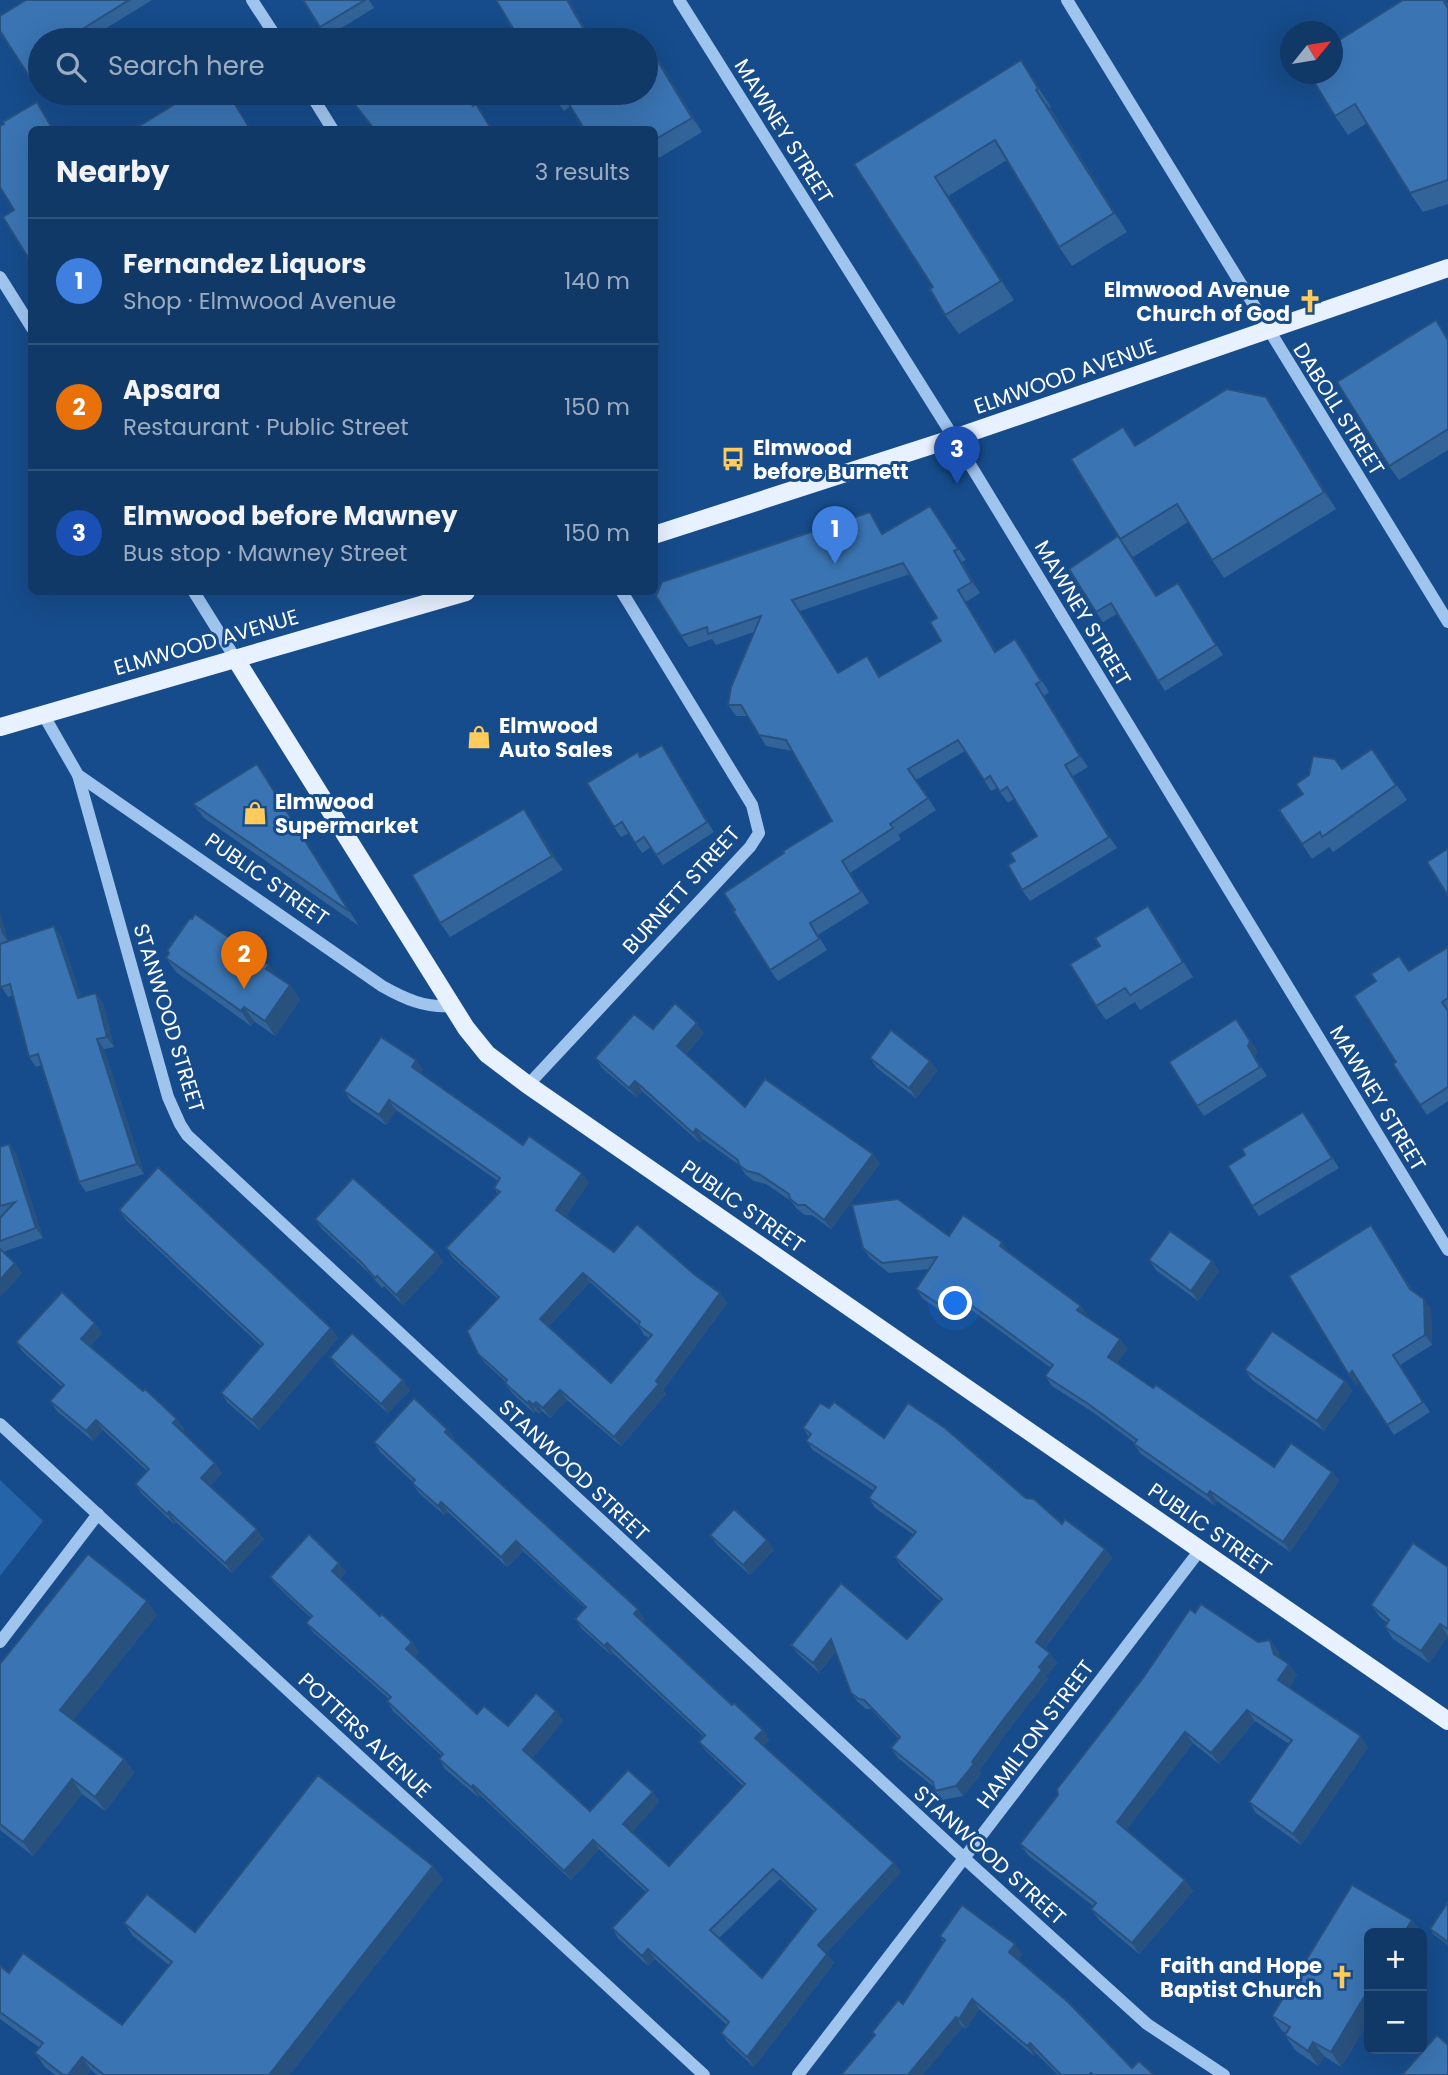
<!DOCTYPE html>
<html lang="en">
<head>
<meta charset="utf-8">
<style>
	body { margin:0; font-family:Poppins,sans-serif; background:#1e4471; color:#f1f3f6 }
	.controls { position:absolute; right:21px; bottom:21px; display:grid; overflow:hidden; border-radius:10px; box-shadow:0 7px 28px #0002 }
	.controls button { width:63px; height:63px; display:grid; place-items:center; padding:0; border:0; border-bottom:2px solid #30537c; background:#103968; color:#f1f3f6; font:35px sans-serif }
	.compass { position:absolute; left:1280px; top:21px; width:63px; height:63px; border-radius:50%; background:#103968; box-shadow:0 7px 28px #0002; rotate:60deg }
	.you { position:absolute; left:956px; top:1304px; width:24px; height:24px; margin:-18px; border:5px solid #fff; border-radius:50%; background:#1a73e8; box-shadow:0 0 0 10px #1a73e833 }
	.badge { display:grid; place-items:center; width:46px; height:46px; border-radius:50%; background:#d6ab8b; color:#fff; font-size:23px; font-weight:700 }
	.pin { position:absolute; translate:-50% -58px; filter:drop-shadow(0 2px 4px #0008) }
	.pin::after { content:''; position:absolute; top:37px; width:24px; height:21px; background:inherit; clip-path:polygon(0 0,100% 0,50% 100%) }
	.list { margin:0; padding:0; list-style:none }
	h2 { display:flex; justify-content:space-between; align-items:center; height:91px; margin:0; padding:0 28px; font-size:30px }
	h2 small { font-size:23px; font-weight:400; color:#9cacc0 }
	.list li { display:grid; grid-template-columns:46px 1fr auto; gap:21px; align-items:center; box-sizing:border-box; height:126px; padding:0 28px; border-top:2px solid #30537c }
	.list b { display:block; font-size:26px; white-space:nowrap }
	.list p { margin:0; font-size:23px; white-space:nowrap; color:#9cacc0 }
	.list em { font-size:23px; font-style:normal; color:#9cacc0 }
	.icon { flex:none; width:38px; height:38px; fill:none; stroke:currentColor; stroke-width:2; stroke-linecap:round; stroke-linejoin:round }
	.map { position:relative; flex:none; width:1448px; height:2075px; overflow:hidden }
	.search { position:absolute; background:#103968; box-shadow:0 7px 28px #0002; left:28px; top:28px; width:630px; height:77px; display:flex; align-items:center; gap:18px; box-sizing:border-box; padding:0 24px; border-radius:38px; color:#9cacc0; font-size:26px }
	.panel { position:absolute; background:#103968; box-shadow:0 7px 28px #0002; left:28px; top:126px; width:630px; height:469px; border-radius:10px }
	.map>svg:first-child { display:block }
</style>
</head>
<body>
<div class="map">
<svg width="1448" height="2075" viewBox="0 0 1448 2075">
	<rect width="100%" height="100%" fill="#164c8b"/>
	<path fill="#2564a8" d="M0,1480L43,1521L0,1576Z"/>
	<g fill="none" stroke-linecap="round" stroke-linejoin="round">
		<g stroke="#9fc5ef" stroke-width="12">
			<path d="M252,0L278,40"/>
			<path d="M679,0L954,438L1448,1250"/>
			<path d="M1067,0L1448,622"/>
			<path d="M310,93L333,130"/>
			<path d="M0,277L32,328"/>
			<path d="M194,592L235,658"/>
			<path d="M43,714L78,775L382,986C405,999 425,1008 452,1006"/>
			<path d="M78,775L168,1097L180,1124L187,1135L964,1858L1147,2024L1224,2075"/>
			<path d="M528,1085L750,847L759,833L752,805L622,592"/>
			<path d="M0,1424L704,2075"/>
			<path d="M0,1642L98,1514"/>
			<path d="M798,2075L1200,1550"/>
		</g>
		<g stroke="#e7f1ff" stroke-width="18">
			<path d="M654,535L954,438L1448,268"/>
			<path d="M235,658L466,1028L487,1054L528,1085L1448,1721"/>
			<path d="M0,727L466,592"/>
		</g>
	</g>
	<g fill="#326499" fill-rule="evenodd">
		<path d="M26,0H152L87,40H40V83L36,86L29,76Z"/>
		<path d="M303,0H369L374,8L327,37Z"/>
		<path d="M1403,0H1445L1448,5V204L1423,212L1410,193L1367,123L1348,135L1335,116L1333,74Z"/>
		<path d="M651,50L661,64L702,132L659,158L654,151V130L571,106L564,111L551,93H646Z"/>
		<path d="M1021,60L1051,107L1050,108L1127,232L1072,266L1059,247L1007,160L948,196L1014,300L959,334L945,315L933,287L854,164Z"/>
		<path d="M1436,320L1448,338V450L1399,480L1389,466Z"/>
		<path d="M1266,397L1278,415L1336,509L1224,578L1212,560L1188,522L1133,557L1120,539L1137,446Z"/>
		<path d="M930,506L966,560L962,562L980,593L966,602L996,651L1015,639L1049,692L1044,696L1088,767L1073,776L1117,848L1030,901L1022,890L1015,861L1037,836L1014,799L1008,803L997,788L991,791L965,751L916,780L936,810L898,835L901,839L850,873L869,903L818,935L827,950L778,981L770,970L735,910L784,853L832,821L793,751L766,746L748,716H736L728,705L754,632L716,645L712,639L689,647L681,636L870,512L883,534ZM910,574L937,618L941,641L880,676L874,667L838,673L800,611Z"/>
		<path d="M1118,536L1156,596L1178,583L1223,655L1165,691L1117,614L1103,622L1096,612Z"/>
		<path d="M662,745L714,832L663,865L651,847L642,853L629,833L621,837L614,827L641,757Z"/>
		<path d="M1372,749L1407,800L1333,852L1329,847L1312,859L1279,810Z"/>
		<path d="M257,764L267,779L359,926L204,818L193,804Z"/>
		<path d="M524,809L534,823L563,870L450,937L440,923Z"/>
		<path d="M0,914L8,941L61,936L81,997L103,1003L114,1047L104,1049L144,1174L86,1192L79,1182L42,1065L36,1067L29,1057L13,995L8,997L0,985Z"/>
		<path d="M1159,920L1193,977L1140,1010L1135,1002L1106,1020L1096,1006Z"/>
		<path d="M1448,947V1101L1427,1115L1393,1064L1396,1062L1376,981L1409,971Z"/>
		<path d="M167,951L276,976L290,985L300,1000L275,1036L254,1021L251,1026L176,972L166,958L169,953Z"/>
		<path d="M1236,1019L1257,1051L1255,1056L1267,1076L1204,1116L1197,1106Z"/>
		<path d="M653,1029L704,1033L686,1054L745,1107L880,1163L831,1229L812,1215H805L797,1209L791,1201L766,1184L754,1181L746,1175L739,1165L703,1139L700,1143L642,1091L636,1097L602,1068L595,1058Z"/>
		<path d="M870,1058L930,1061L937,1071L916,1098L877,1068Z"/>
		<path d="M423,1070L421,1073L523,1145L589,1182L565,1217L614,1252L695,1275L720,1293L727,1303L663,1390L666,1394L621,1446L567,1400L550,1418L542,1411L540,1414L536,1411L534,1413L512,1393L505,1383L506,1382L485,1363L478,1354L498,1299L453,1258L446,1248L498,1194L494,1188L498,1181L396,1110L386,1125L351,1101L344,1091ZM590,1282L638,1325L644,1335L649,1338L611,1383L548,1327Z"/>
		<path d="M1310,1122L1339,1168L1259,1216L1252,1206L1245,1155Z"/>
		<path d="M0,1147L16,1154L43,1238L3,1252L15,1263L22,1273L0,1297V1218L1,1217H0Z"/>
		<path d="M119,1210L331,1328L338,1338L259,1430L228,1403L221,1393L261,1346L126,1220Z"/>
		<path d="M315,1219L436,1252L443,1262L403,1305L384,1286L382,1288L369,1273L322,1229Z"/>
		<path d="M1371,1225L1412,1290L1431,1309L1432,1345L1400,1365L1430,1412L1394,1435L1359,1381L1356,1385L1349,1375Z"/>
		<path d="M949,1236L1009,1252L1081,1306L1088,1316H1087L1120,1339L1127,1349L1117,1363L1153,1388L1274,1467L1332,1472L1339,1481L1290,1552L1217,1501L1214,1505L1141,1454L1134,1444L1135,1443L1094,1413L1052,1386L1045,1376L1051,1368L970,1309L967,1314L959,1309L956,1312L951,1309L947,1315L923,1299L916,1289L929,1269L889,1273L870,1258L863,1248Z"/>
		<path d="M1149,1260L1212,1261L1219,1271L1198,1301L1156,1270Z"/>
		<path d="M102,1333L90,1346L143,1391L177,1419L184,1429L182,1432L215,1463L222,1473L210,1486L264,1539L232,1573L176,1522L174,1524L142,1494L135,1484L147,1471L103,1430L93,1441L57,1411L50,1401L62,1387L23,1352L16,1342Z"/>
		<path d="M330,1357L410,1390L388,1413L337,1367Z"/>
		<path d="M1245,1370L1345,1381L1352,1391L1324,1431L1252,1380Z"/>
		<path d="M829,1408L884,1438L1026,1498L1062,1524L1105,1549L1112,1558L1044,1649L1050,1653L1057,1663L1046,1676L1048,1679L1009,1729L979,1771L981,1774L963,1796L942,1800L935,1791L934,1787L898,1758L891,1748L899,1739L871,1709H866L858,1702L851,1693L836,1651L819,1673L798,1654L791,1645L907,1639L940,1601L901,1566L895,1557L914,1535L875,1508L869,1498L874,1491L813,1450L806,1441L809,1437L803,1428Z"/>
		<path d="M447,1429L454,1438L453,1440L644,1619L642,1622L732,1705L763,1730L769,1740L764,1746L894,1863L901,1872L826,1953L834,1963L754,2067L728,2043L721,2033L727,2025L655,1959L648,1966L618,1938L612,1928L646,1892L599,1849L571,1880L480,1795L478,1797L445,1769L439,1759L442,1756L393,1711L387,1701L389,1699L313,1632L306,1623L311,1618L277,1586L270,1577L346,1572L340,1579L380,1616L412,1642L419,1652L414,1657L477,1714L508,1726L563,1721L532,1758L590,1811L653,1792L659,1802L632,1832L669,1866L743,1786L706,1751L699,1742L703,1736L613,1653L611,1655L582,1629L575,1619L585,1608L523,1551L507,1567L448,1512L444,1515L419,1493L412,1483L413,1482L380,1452L374,1442ZM780,1879L814,1911L762,1978L719,1938Z"/>
		<path d="M710,1535L774,1550L750,1575L717,1545Z"/>
		<path d="M1448,1567V1636L1429,1663L1393,1639L1385,1627L1387,1623L1380,1617L1371,1605Z"/>
		<path d="M1195,1613L1258,1642L1270,1640L1278,1651L1280,1658L1297,1675L1289,1687L1368,1747L1301,1845L1256,1813L1249,1802L1289,1744L1255,1721L1219,1764L1193,1743L1126,1830L1185,1880L1193,1891L1139,1954L1099,1920L1091,1909L1093,1906L1028,1855L1020,1844Z"/>
		<path d="M157,1615L73,1720L124,1759L134,1773L105,1811L82,1794L33,1856L0,1830V1664Z"/>
		<path d="M433,1866L443,1879L289,2075H97L91,2070L87,2075H55L45,2067L35,2053L40,2048L0,2019V1966L9,1973L122,2025L169,1965L133,1936L124,1923L195,1932Z"/>
		<path d="M1352,1885L1412,1920L1421,1933H1369V2021L1341,2067L1324,2056L1318,2066L1295,2050L1285,2035L1286,2033L1282,2031L1272,2016Z"/>
		<path d="M1448,1902V1945L1433,1934L1430,1929Z"/>
		<path d="M940,1936L1022,1954L1018,1960L1132,2068L1154,2075H1058L1036,2053L1034,2056L979,2009L966,2029L963,2027L875,2036L872,2032L903,2004L943,1942Z"/>
	</g>
	<g fill="#29517d">
		<path d="M567,0H569L592,40H590Z"/>
		<path d="M651,50L661,64L702,132L692,118Z"/>
		<path d="M1021,60L1034,79L1051,107L1038,88Z"/>
		<path d="M1036,90L1050,108L1127,232L1114,213Z"/>
		<path d="M228,93H229L251,130H250Z"/>
		<path d="M37,102L45,114L54,130H53Z"/>
		<path d="M935,177L948,196L1014,300L1001,281Z"/>
		<path d="M1266,397L1278,415L1336,509L1324,492Z"/>
		<path d="M954,551L962,562L980,593L972,582Z"/>
		<path d="M1178,583L1185,593L1223,655L1216,645Z"/>
		<path d="M958,590L966,602L1003,663L995,652Z"/>
		<path d="M1036,684L1044,696L1088,767L1080,756Z"/>
		<path d="M662,745L669,755L714,832L707,822Z"/>
		<path d="M257,764L267,779L359,926L349,911Z"/>
		<path d="M1065,765L1073,776L1117,848L1109,837Z"/>
		<path d="M524,809L534,823L563,870L552,856Z"/>
		<path d="M1148,906L1159,920L1193,977L1183,962Z"/>
		<path d="M0,914L9,943L2,933L0,927Z"/>
		<path d="M54,926L61,936L85,1008L78,998Z"/>
		<path d="M269,965L279,980L266,969Z"/>
		<path d="M290,985L300,1000L275,1036L265,1021Z"/>
		<path d="M96,993L103,1003L114,1047L107,1037Z"/>
		<path d="M244,1007L254,1021L251,1026L241,1011Z"/>
		<path d="M1236,1019L1257,1051L1255,1056L1267,1076L1248,1046Z"/>
		<path d="M697,1023L704,1033L684,1056L677,1046Z"/>
		<path d="M97,1039L104,1049L144,1174L137,1164Z"/>
		<path d="M416,1060L423,1070L419,1077L412,1067Z"/>
		<path d="M930,1061L937,1071L916,1098L909,1088Z"/>
		<path d="M635,1081L642,1091L636,1097L629,1088Z"/>
		<path d="M389,1100L396,1110L386,1125L379,1115Z"/>
		<path d="M696,1129L703,1139L700,1143L693,1133Z"/>
		<path d="M9,1144L16,1154L43,1238L36,1228Z"/>
		<path d="M873,1154L880,1163L831,1229L824,1220Z"/>
		<path d="M582,1173L589,1182L563,1220L556,1210Z"/>
		<path d="M1371,1225L1378,1235L1417,1299L1410,1289Z"/>
		<path d="M1002,1242L1009,1252L1007,1256L1000,1246Z"/>
		<path d="M436,1252L443,1262L403,1305L396,1295Z"/>
		<path d="M1212,1261L1219,1271L1198,1301L1191,1291Z"/>
		<path d="M15,1263L22,1273L0,1297V1280Z"/>
		<path d="M583,1273L590,1282L546,1329L540,1319Z"/>
		<path d="M720,1293L727,1303L663,1390L666,1394L621,1446L614,1437Z"/>
		<path d="M944,1299L951,1309L947,1315L940,1305Z"/>
		<path d="M952,1299L959,1309L956,1312L949,1302Z"/>
		<path d="M963,1299L970,1309L967,1314L960,1304Z"/>
		<path d="M1424,1299L1431,1309L1432,1345L1425,1335Z"/>
		<path d="M1081,1306L1088,1316L1084,1320L1077,1310Z"/>
		<path d="M95,1323L102,1333L88,1348L81,1339Z"/>
		<path d="M331,1328L338,1338L259,1430L252,1420Z"/>
		<path d="M1120,1339L1127,1349L1115,1366L1108,1357Z"/>
		<path d="M1352,1371L1359,1380L1356,1385L1349,1375Z"/>
		<path d="M403,1380L410,1390L388,1413L381,1404Z"/>
		<path d="M1345,1381L1352,1391L1324,1431L1317,1421Z"/>
		<path d="M560,1390L567,1400L550,1418L543,1408Z"/>
		<path d="M529,1401L536,1411L534,1413L527,1403Z"/>
		<path d="M536,1402L542,1411L540,1414L533,1405Z"/>
		<path d="M177,1419L184,1429L180,1433L173,1423Z"/>
		<path d="M96,1420L103,1430L93,1441L86,1431Z"/>
		<path d="M447,1429L454,1438L451,1441L445,1432Z"/>
		<path d="M215,1463L222,1473L208,1488L201,1478Z"/>
		<path d="M1332,1472L1339,1481L1290,1552L1283,1542Z"/>
		<path d="M1210,1491L1217,1501L1214,1505L1207,1495Z"/>
		<path d="M441,1502L448,1512L444,1515L438,1506Z"/>
		<path d="M169,1512L176,1522L174,1524L167,1514Z"/>
		<path d="M257,1529L264,1539L232,1573L225,1563Z"/>
		<path d="M767,1540L774,1550L750,1575L743,1565Z"/>
		<path d="M516,1541L523,1551L507,1567L501,1557Z"/>
		<path d="M1105,1549L1112,1558L1042,1651L1036,1642Z"/>
		<path d="M339,1563L346,1572L338,1581L332,1571Z"/>
		<path d="M147,1601L157,1615L70,1724L60,1710Z"/>
		<path d="M638,1609L644,1619L640,1623L634,1614Z"/>
		<path d="M1440,1624L1448,1636L1429,1663L1421,1651Z"/>
		<path d="M831,1639L838,1648L819,1673L813,1663Z"/>
		<path d="M1270,1640L1278,1651L1282,1665L1274,1654Z"/>
		<path d="M412,1642L419,1652L413,1658L406,1649Z"/>
		<path d="M607,1643L613,1653L611,1655L604,1646Z"/>
		<path d="M1050,1653L1057,1663L1046,1676L1048,1679L1009,1729L979,1771L981,1774L963,1796L956,1786L972,1762Z"/>
		<path d="M1289,1664L1297,1675L1286,1691L1278,1680Z"/>
		<path d="M1247,1710L1255,1721L1219,1764L1211,1753Z"/>
		<path d="M556,1711L563,1721L530,1760L523,1750Z"/>
		<path d="M763,1730L769,1740L762,1748L755,1738Z"/>
		<path d="M1185,1732L1193,1743L1124,1833L1117,1822Z"/>
		<path d="M1361,1736L1368,1747L1301,1845L1293,1834Z"/>
		<path d="M124,1759L134,1773L105,1811L95,1797Z"/>
		<path d="M72,1779L82,1794L33,1856L23,1842Z"/>
		<path d="M473,1785L480,1795L478,1797L471,1787Z"/>
		<path d="M653,1792L659,1802L630,1834L623,1824Z"/>
		<path d="M593,1840L599,1849L571,1880L564,1871Z"/>
		<path d="M894,1863L901,1872L825,1954L818,1945Z"/>
		<path d="M433,1866L443,1879L289,2075H269Z"/>
		<path d="M1185,1880L1193,1891L1139,1954L1132,1943Z"/>
		<path d="M1412,1920L1421,1933H1404Z"/>
		<path d="M1015,1944L1022,1954L1016,1962L1009,1952Z"/>
		<path d="M648,1949L655,1959L648,1966L642,1956Z"/>
		<path d="M827,1954L834,1963L754,2067L747,2057Z"/>
		<path d="M1369,1989V2021L1341,2067L1331,2052Z"/>
		<path d="M972,1999L979,2009L966,2029L959,2019Z"/>
		<path d="M956,2017L963,2027L923,2075H908Z"/>
		<path d="M1313,2042L1324,2056L1318,2066L1308,2051Z"/>
		<path d="M1030,2043L1036,2053L1034,2056L1027,2046Z"/>
		<path d="M82,2057L91,2070L87,2075H68Z"/>
	</g>
	<g fill="#3a74b2" stroke="#29517d" stroke-width="2" fill-rule="evenodd">
		<path d="M26,0H129L65,40H40V69L29,76L0,31V16Z"/>
		<path d="M303,0H365L320,27Z"/>
		<path d="M496,0H567L590,40H520Z"/>
		<path d="M1403,0H1443L1448,8V180L1410,193L1355,104L1335,116L1311,77L1316,74H1333V44Z"/>
		<path d="M651,50L692,118L654,140V130H585L562,93H646V53Z"/>
		<path d="M1021,60L1038,88L1036,90L1114,213L1059,247L995,140L935,177L1001,281L945,315L930,289L933,287L854,164Z"/>
		<path d="M193,93H228L249,127L245,130H137L136,128Z"/>
		<path d="M354,93H465L473,106L476,104L492,130H375L352,101L356,99L353,94Z"/>
		<path d="M551,93H560L554,96Z"/>
		<path d="M37,102L53,130H32V162L30,163L32,166V264L3,217L14,210L0,187V126L4,124L3,122Z"/>
		<path d="M1436,320L1448,340V429L1389,466L1337,382Z"/>
		<path d="M1227,389L1266,397L1324,492L1212,560L1177,504L1120,539L1071,459L1123,427L1135,446Z"/>
		<path d="M930,506L958,549L954,551L972,582L958,590L995,652L1015,639L1041,681L1036,684L1080,756L1065,765L1109,837L1022,890L1008,865L1015,861L1010,853L1037,836L1007,787L1000,792L990,776L984,780L958,740L908,769L928,798L890,824L893,828L842,861L861,892L810,923L819,939L770,970L733,911L735,910L724,893L784,853L783,851L832,821L786,740L759,735L741,705H728L731,687L761,616L708,634L707,627L681,636L656,596L662,582L870,512L882,534ZM903,563L937,618L930,622L941,641L879,677L867,656L838,673L792,600Z"/>
		<path d="M1118,536L1156,596L1178,583L1216,645L1158,681L1111,603L1096,612L1069,569Z"/>
		<path d="M662,745L707,822L656,855L644,837L635,843L622,822L614,827L587,783L638,752L640,757Z"/>
		<path d="M1372,749L1396,785L1322,837L1320,832L1302,844L1279,810L1303,794L1296,784L1309,775L1313,756L1335,759L1342,769Z"/>
		<path d="M257,764L349,911L193,804Z"/>
		<path d="M524,809L552,856L440,923L412,875Z"/>
		<path d="M1447,849L1448,850V896L1427,862Z"/>
		<path d="M1148,906L1183,962L1130,995L1125,988L1096,1006L1070,964L1100,946L1095,938Z"/>
		<path d="M195,914L269,965L266,969L290,985L265,1021L244,1007L241,1011L166,958L169,953L167,951L190,918L192,919Z"/>
		<path d="M54,926L78,998L96,993L107,1037L97,1039L137,1164L79,1182L38,1054L29,1057L10,984L1,987L0,985V944Z"/>
		<path d="M1448,947V998L1442,1002L1448,1011V1087L1420,1105L1393,1064L1396,1062L1354,996L1376,981L1371,974L1399,956L1409,971Z"/>
		<path d="M675,1003L697,1023L677,1046L745,1107L765,1079L873,1154L824,1220L805,1205H798L790,1199L789,1194L759,1174L747,1171L739,1165L738,1160L696,1129L693,1133L635,1081L629,1088L595,1058L634,1014L653,1029Z"/>
		<path d="M1236,1019L1250,1041L1248,1046L1260,1067L1197,1106L1169,1062Z"/>
		<path d="M891,1030L930,1061L909,1088L870,1058Z"/>
		<path d="M381,1037L416,1060L412,1067L523,1145L529,1136L582,1173L556,1210L614,1252L637,1224L695,1275L720,1293L656,1381L659,1384L614,1437L560,1390L543,1408L536,1402L533,1405L529,1401L527,1403L505,1383L507,1380L478,1354L467,1331L499,1297L446,1248L500,1192L494,1188L500,1178L389,1100L379,1115L344,1091ZM583,1273L640,1322L638,1325L652,1335L611,1383L540,1319Z"/>
		<path d="M1303,1112L1332,1158L1252,1206L1228,1166L1245,1155L1242,1149Z"/>
		<path d="M9,1144L36,1228L0,1241V1218L15,1202L0,1206V1147Z"/>
		<path d="M158,1167L331,1328L252,1420L221,1393L263,1344L119,1210Z"/>
		<path d="M353,1178L436,1252L396,1295L377,1276L375,1278L362,1263L315,1219Z"/>
		<path d="M898,1199L949,1236L963,1215L1002,1242L1000,1246L1081,1306L1077,1310L1120,1339L1108,1357L1153,1388L1156,1385L1274,1467L1291,1443L1332,1472L1283,1542L1210,1491L1207,1495L1134,1444L1137,1440L1087,1403L1045,1376L1053,1365L963,1299L960,1304L952,1299L949,1302L944,1299L940,1305L916,1289L937,1257L882,1263L863,1248L852,1205Z"/>
		<path d="M1371,1225L1410,1289L1424,1299L1425,1335L1393,1355L1423,1402L1387,1425L1352,1371L1349,1375L1289,1276Z"/>
		<path d="M1170,1231L1212,1261L1191,1291L1149,1260Z"/>
		<path d="M0,1249L15,1263L0,1280Z"/>
		<path d="M62,1292L95,1323L81,1339L143,1391L145,1389L177,1419L173,1423L215,1463L201,1478L257,1529L225,1563L169,1512L167,1514L135,1484L149,1469L96,1420L86,1431L50,1401L64,1385L16,1342Z"/>
		<path d="M1272,1331L1345,1381L1317,1421L1245,1370Z"/>
		<path d="M352,1333L403,1380L381,1404L330,1357Z"/>
		<path d="M414,1398L447,1429L445,1432L477,1462L638,1609L634,1614L732,1705L734,1703L763,1730L755,1738L894,1863L818,1945L827,1954L747,2057L721,2033L729,2022L648,1949L642,1956L612,1928L648,1890L593,1840L564,1871L473,1785L471,1787L439,1759L443,1754L387,1701L391,1697L306,1623L312,1616L270,1577L309,1534L339,1563L332,1571L380,1616L382,1614L412,1642L406,1649L477,1714L484,1706L508,1726L536,1693L556,1711L523,1750L590,1811L628,1770L653,1792L623,1824L669,1866L745,1784L699,1742L705,1735L607,1643L604,1646L575,1619L586,1607L516,1541L501,1557L441,1502L438,1506L412,1483L415,1480L374,1442ZM773,1869L816,1909L762,1978L710,1930Z"/>
		<path d="M834,1402L884,1438L908,1403L945,1428L1026,1498L1034,1499L1062,1524L1065,1519L1105,1549L1036,1642L1050,1653L1039,1667L1042,1670L1003,1720L972,1762L974,1764L956,1786L935,1791L933,1782L891,1748L900,1737L864,1700L859,1699L851,1693L831,1639L813,1663L791,1645L841,1583L907,1639L942,1599L895,1557L916,1532L869,1498L876,1487L806,1441L811,1434L803,1428L820,1403L829,1408Z"/>
		<path d="M734,1509L767,1540L743,1565L710,1535Z"/>
		<path d="M1413,1543L1448,1567V1629L1440,1624L1421,1651L1385,1627L1389,1620L1371,1605Z"/>
		<path d="M88,1554L147,1601L60,1710L124,1759L95,1797L72,1779L23,1842L0,1824V1664Z"/>
		<path d="M1201,1604L1258,1642L1270,1640L1274,1654L1289,1664L1278,1680L1361,1736L1293,1834L1249,1802L1292,1740L1247,1710L1211,1753L1185,1732L1117,1822L1185,1880L1132,1943L1091,1909L1096,1903L1020,1844L1058,1795L1057,1789L1143,1678L1190,1609L1195,1613Z"/>
		<path d="M318,1775L433,1866L269,2075H104L82,2057L68,2075H63L35,2053L43,2043L0,2012V1966L9,1973L23,1953L122,2025L172,1962L124,1923L147,1894L195,1932Z"/>
		<path d="M1352,1885L1412,1920L1404,1933H1369V1989L1331,2052L1313,2042L1308,2051L1285,2035L1290,2027L1272,2016Z"/>
		<path d="M1448,1902V1942L1430,1929Z"/>
		<path d="M962,1905L1015,1944L1009,1952L1068,2002L1132,2068L1139,2061L1154,2075H1093L1091,2073L1089,2075H1061L1030,2043L1027,2046L972,1999L959,2019L956,2017L908,2075H841L875,2035L872,2032L898,2000L903,2004L945,1940L940,1936Z"/>
		<path d="M1437,2035L1448,2045V2075H1402Z"/>
	</g>
	<defs>
		<g id="church-bare" transform="scale(1.89)"><path d="M-1.2-6h2.4v3.5h3.3v2.4h-3.3V6h-2.4V-.1h-3.3v-2.4h3.3Z" fill="#ffcb5d" stroke="#164c8b" stroke-width="2.5" paint-order="stroke"/></g>
		<g id="bus-bare" transform="scale(1.89)"><path d="M-5-6H5V4H4V6H2V4H-2V6H-4V4H-5ZM-3.5-4V0h7V-4ZM-3.5 1.2v1.5H-2V1.2ZM2 1.2v1.5H3.5V1.2Z" fill="#ffcb5d" stroke="#164c8b" stroke-width="2.5" paint-order="stroke"/></g>
		<g id="shop-bare" transform="scale(1.89)"><path d="M-5-2.5h2.3a2.7 3.5 0 0 1 5.4 0H5L5.5 6h-11ZM-1.5-2.5h3a1.5 2.3 0 0 0-3 0Z" fill="#ffcb5d" stroke="#164c8b" stroke-width="2.5" paint-order="stroke"/></g>
	</defs>
	<g fill-rule="evenodd">
		<use href="#church-bare" x="1310" y="301"/>
		<use href="#bus-bare" x="733" y="459"/>
		<use href="#shop-bare" x="479" y="737"/>
		<use href="#shop-bare" x="255" y="813"/>
		<use href="#church-bare" x="1342" y="1977"/>
	</g>
	<g text-anchor="middle" dominant-baseline="central" stroke-width="6" stroke-linejoin="round" paint-order="stroke">
		<g font-size="21" fill="#fff" stroke="#164c8b">
			<text transform="translate(784 131) rotate(58)">MAWNEY STREET</text>
			<text transform="translate(1065 376) rotate(-19)">ELMWOOD AVENUE</text>
			<text transform="translate(1339 409) rotate(58)">DABOLL STREET</text>
			<text transform="translate(1083 613) rotate(59)">MAWNEY STREET</text>
			<text transform="translate(206 642) rotate(-16)">ELMWOOD AVENUE</text>
			<text transform="translate(267 879) rotate(35)">PUBLIC STREET</text>
			<text transform="translate(681 890) rotate(-48)">BURNETT STREET</text>
			<text transform="translate(169 1018) rotate(73)">STANWOOD STREET</text>
			<text transform="translate(1378 1098) rotate(59)">MAWNEY STREET</text>
			<text transform="translate(743 1206) rotate(35)">PUBLIC STREET</text>
			<text transform="translate(574 1470) rotate(43)">STANWOOD STREET</text>
			<text transform="translate(1210 1529) rotate(35)">PUBLIC STREET</text>
			<text transform="translate(1035 1734) rotate(-53)">HAMILTON STREET</text>
			<text transform="translate(365 1735) rotate(43)">POTTERS AVENUE</text>
			<text transform="translate(990 1855) rotate(42)">STANWOOD STREET</text>
		</g>
		<g font-size="21" font-weight="bold" fill="#fff" stroke="#164c8b" text-anchor="start">
			<text x="1290" y="289" text-anchor="end">Elmwood Avenue<tspan x="1290" dy="24">Church of God</tspan></text>
			<text x="753" y="447">Elmwood<tspan x="753" dy="24">before Burnett</tspan></text>
			<text x="499" y="725">Elmwood<tspan x="499" dy="24">Auto Sales</tspan></text>
			<text x="275" y="801">Elmwood<tspan x="275" dy="24">Supermarket</tspan></text>
			<text x="1322" y="1965" text-anchor="end">Faith and Hope<tspan x="1322" dy="24">Baptist Church</tspan></text>
		</g>
	</g>
</svg>
<div class="controls">
<button>+</button>
<button>−</button>
</div>
<svg class="compass" viewBox="-18 -18 36 36"><path d="M0-13l5 13h-10z" fill="#e53935"/><path d="M0 13l5-13h-10z" fill="#9cacc0"/></svg>
<div class="you"></div>
<div class="pin badge" style="left:835px;top:564px;background:#3f7fe0">1</div>
<div class="pin badge" style="left:244px;top:989px;background:#e8710a">2</div>
<div class="pin badge" style="left:957px;top:484px;background:#1a4fb4">3</div>
<div class="search"><svg class="icon" aria-label="search" viewBox="0 0 24 24"><circle cx="10" cy="10" r="6"/><path d="M15 15l6 6"/></svg>Search here</div>
<section class="panel">
<h2>Nearby<small>3 results</small></h2>
<ul class="list">
<li><span class="badge" style="background:#3f7fe0">1</span><div><b>Fernandez Liquors</b><p>Shop · Elmwood Avenue</p></div><em>140 m</em></li>
<li><span class="badge" style="background:#e8710a">2</span><div><b>Apsara</b><p>Restaurant · Public Street</p></div><em>150 m</em></li>
<li><span class="badge" style="background:#1a4fb4">3</span><div><b>Elmwood before Mawney</b><p>Bus stop · Mawney Street</p></div><em>150 m</em></li>
</ul>
</section>
</div>
</body>
</html>
